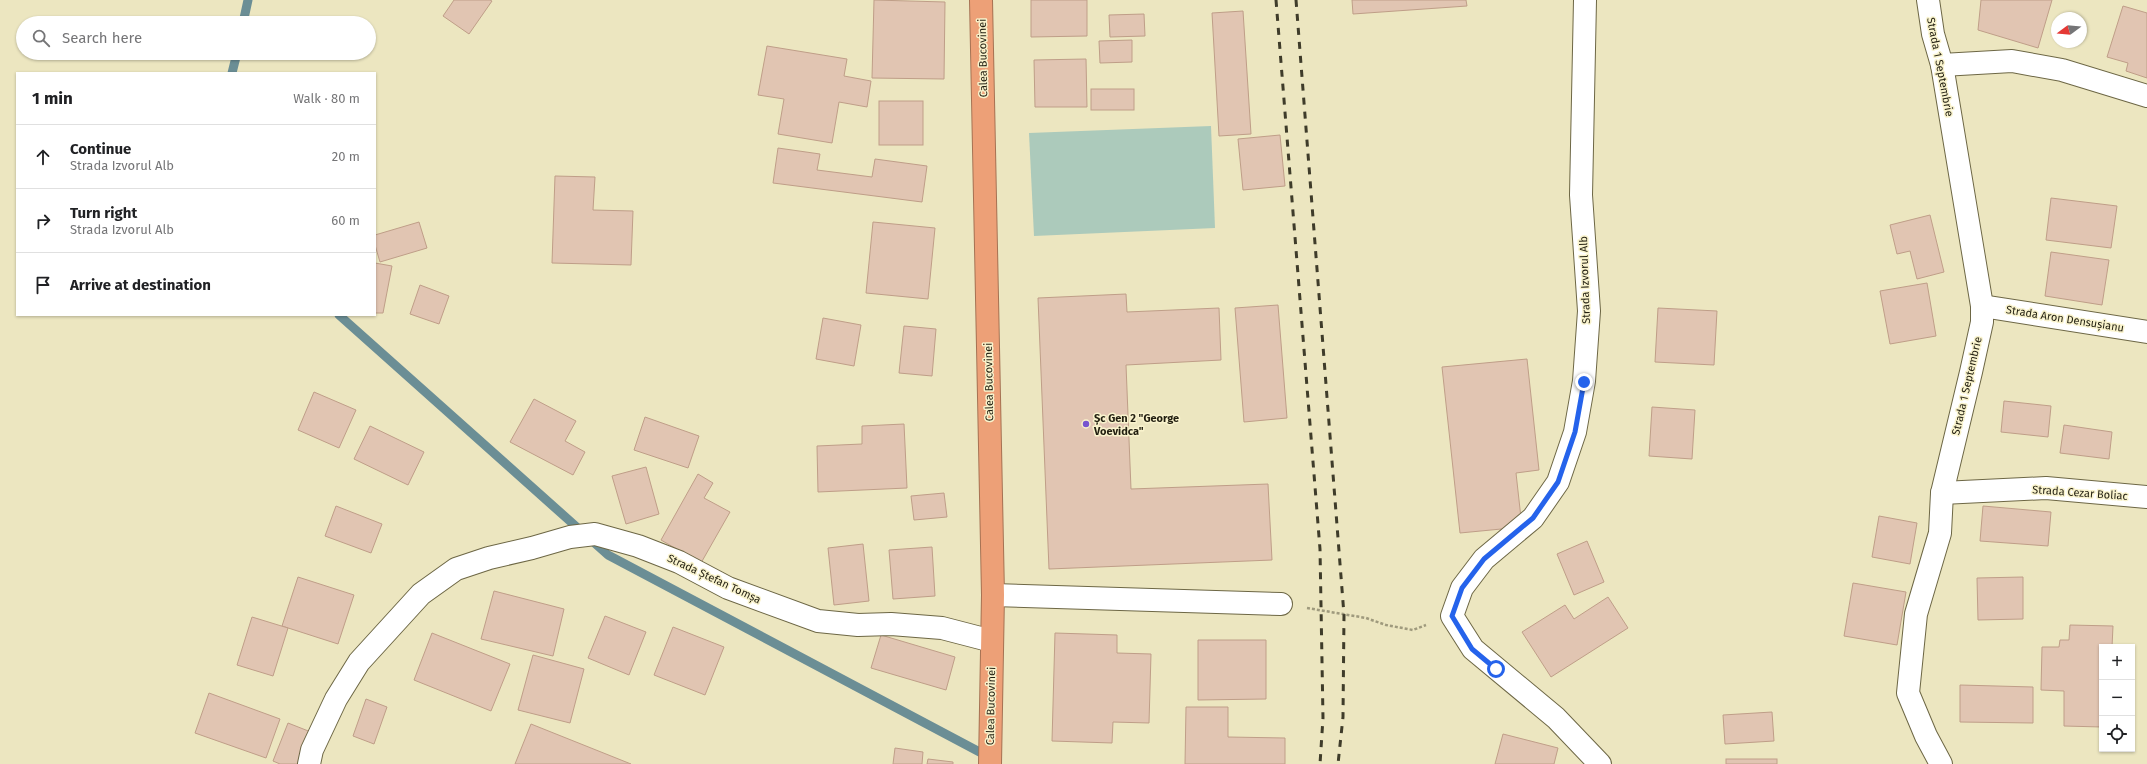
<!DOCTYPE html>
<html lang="en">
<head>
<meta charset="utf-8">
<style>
	body { margin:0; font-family:"Fira Sans",sans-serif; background:#f2f2f2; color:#202124 }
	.controls { position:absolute; right:12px; bottom:12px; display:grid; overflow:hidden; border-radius:0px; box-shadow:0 1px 3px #0004 }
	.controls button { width:36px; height:36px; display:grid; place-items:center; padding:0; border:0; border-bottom:1px solid #e0e0e0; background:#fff; color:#202124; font:20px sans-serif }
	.compass { position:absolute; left:2051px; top:12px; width:36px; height:36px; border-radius:50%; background:#fff; box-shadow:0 1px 3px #0004; rotate:254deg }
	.stop { position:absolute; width:12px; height:12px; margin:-9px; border:3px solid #2563eb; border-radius:50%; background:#fff }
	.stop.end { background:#2563eb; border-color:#fff; box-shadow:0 1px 4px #0008 }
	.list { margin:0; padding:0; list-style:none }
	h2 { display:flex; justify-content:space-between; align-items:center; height:52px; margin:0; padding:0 16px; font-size:17px }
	h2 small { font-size:13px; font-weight:400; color:#757577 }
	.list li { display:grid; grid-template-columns:26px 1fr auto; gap:12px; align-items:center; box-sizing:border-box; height:64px; padding:0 16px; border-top:1px solid #e0e0e0 }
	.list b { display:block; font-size:15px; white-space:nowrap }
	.list p { margin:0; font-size:13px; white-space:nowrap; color:#757577 }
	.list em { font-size:13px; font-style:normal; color:#757577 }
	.icon { flex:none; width:22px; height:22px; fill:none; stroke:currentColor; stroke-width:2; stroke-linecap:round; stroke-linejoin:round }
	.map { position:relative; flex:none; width:2147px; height:764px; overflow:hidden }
	.search { position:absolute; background:#fff; box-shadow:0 1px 3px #0004; left:16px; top:16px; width:360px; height:44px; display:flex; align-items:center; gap:10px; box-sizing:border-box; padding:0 14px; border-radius:22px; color:#757577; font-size:15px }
	.panel { position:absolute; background:#fff; box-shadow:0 1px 3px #0004; left:16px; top:72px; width:360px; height:244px; border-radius:0px }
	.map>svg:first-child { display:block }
</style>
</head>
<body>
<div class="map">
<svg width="2147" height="764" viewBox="0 0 2147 764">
	<rect width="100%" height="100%" fill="#ece6c0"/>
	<path fill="#accabb" d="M1211,126L1215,228L1034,236L1029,133Z"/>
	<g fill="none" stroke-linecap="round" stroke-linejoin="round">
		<g stroke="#6b8e95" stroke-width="9">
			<path d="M243,23L248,0"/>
			<path d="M232,73L237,53"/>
			<path d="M339,315L608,555L989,757"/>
		</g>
	</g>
	<g fill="#e1c5b2" stroke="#bf9e88">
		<path d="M454,0H490L492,1L469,34L443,16Z"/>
		<path d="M874,0L945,2L944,79L872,78Z"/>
		<path d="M1031,0H1087V36L1031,37Z"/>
		<path d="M1352,0H1466L1467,6L1353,14Z"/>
		<path d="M1981,0H2052L2038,48L1978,30Z"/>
		<path d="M2123,6L2147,13V78L2126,71L2128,63L2107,57Z"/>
		<path d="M1243,11L1251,134L1219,136L1212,13Z"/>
		<path d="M1144,14L1145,36L1110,37L1109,15Z"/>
		<path d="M1132,40V62L1100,63L1099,41Z"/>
		<path d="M767,46L847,59L844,76L871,81L867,107L839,102L832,143L778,134L784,99L758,95Z"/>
		<path d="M1086,59L1087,107H1035L1034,60Z"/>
		<rect x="1091" y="89" width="43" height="21"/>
		<rect x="879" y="101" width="44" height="44"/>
		<path d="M1280,135L1285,186L1243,190L1238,139Z"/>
		<path d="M778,148L820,154L817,170L872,177L875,159L927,166L922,202L773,183Z"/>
		<path d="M555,176L595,177L593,210L633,211L631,265L552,263Z"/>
		<path d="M2051,198L2117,206L2111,248L2046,240Z"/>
		<path d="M1930,215L1944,272L1917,279L1910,251L1897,254L1890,225Z"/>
		<path d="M419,222L427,248L380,262L375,245V235Z"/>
		<path d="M873,222L935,228L928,299L866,293Z"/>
		<path d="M2051,252L2109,260L2102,305L2045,296Z"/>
		<path d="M375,263L392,266L383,313H375Z"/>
		<path d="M1927,283L1936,336L1890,344L1880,291Z"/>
		<path d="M420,285L449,296L439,324L410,314Z"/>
		<path d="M1126,294L1127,312L1219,308L1221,360L1126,365L1131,489L1268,484L1272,560L1049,569L1038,298Z"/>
		<path d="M1278,305L1287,418L1244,422L1235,308Z"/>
		<path d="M1658,308L1717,311L1714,365L1655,362Z"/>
		<path d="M823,318L861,325L854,366L816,359Z"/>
		<path d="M904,326L936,329L932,376L899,373Z"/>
		<path d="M1527,359L1539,470L1516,473L1522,527L1460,533L1442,367Z"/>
		<path d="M314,392L356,410L339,448L298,430Z"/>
		<path d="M534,399L576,421L565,441L585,452L573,475L510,442Z"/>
		<path d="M2004,401L2051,406L2048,437L2001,432Z"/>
		<path d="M1652,407L1695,410L1692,459L1649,456Z"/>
		<path d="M645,417L699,436L688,468L634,450Z"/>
		<path d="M904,424L907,488L818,492L817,446L862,444V426Z"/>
		<path d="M2064,425L2112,432L2109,459L2060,453Z"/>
		<path d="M370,426L424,452L408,485L354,459Z"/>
		<path d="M646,467L659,514L626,524L612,476Z"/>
		<path d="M698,474L713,483L704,498L730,512L701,563L661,540Z"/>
		<path d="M944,493L947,517L914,520L911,496Z"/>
		<path d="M336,506L382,524L371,553L325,536Z"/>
		<path d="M1983,506L2051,512L2048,546L1980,541Z"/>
		<path d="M1879,516L1917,523L1910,564L1872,557Z"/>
		<path d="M1587,541L1604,582L1574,595L1557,554Z"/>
		<path d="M863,544L869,601L834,605L828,548Z"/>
		<path d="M932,547L935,596L893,599L889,550Z"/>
		<path d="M298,577L354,595L338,644L282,626Z"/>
		<path d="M2023,577V619L1978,620L1977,578Z"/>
		<path d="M1853,583L1906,592L1897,645L1844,636Z"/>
		<path d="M494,591L564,609L553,656L481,639Z"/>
		<path d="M1608,597L1628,628L1551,677L1522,632L1565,605L1574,619Z"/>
		<path d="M605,616L646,632L629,675L588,658Z"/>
		<path d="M252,617L288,628L273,676L237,665Z"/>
		<path d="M2070,625L2113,626L2112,647H2102V727L2064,726V691L2041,690L2042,647H2059L2060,640H2069Z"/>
		<path d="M673,627L724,647L705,695L654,675Z"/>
		<path d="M432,633L510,664L491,711L414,680Z"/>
		<path d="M1055,633L1117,635V653L1151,654L1149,723L1113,722L1112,743L1052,741Z"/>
		<path d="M881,635L955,657L946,690L871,668Z"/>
		<path d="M1198,640H1266V699L1198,700Z"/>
		<path d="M533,655L584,669L570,723L518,710Z"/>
		<path d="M1960,685L2033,687V723L1960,722Z"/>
		<path d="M209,693L280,719L266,758L195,733Z"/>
		<path d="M366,699L387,707L374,744L353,736Z"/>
		<path d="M1186,707H1228V737L1285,738V764H1185Z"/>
		<path d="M1772,712L1774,741L1725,744L1723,715Z"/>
		<path d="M288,723L316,734L304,764H280L273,761Z"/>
		<path d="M531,724L631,764H515Z"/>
		<path d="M1503,734L1558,748L1554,764H1495Z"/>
		<path d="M895,748L923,752L922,764H893Z"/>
		<path d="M928,759L953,762V764H927Z"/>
		<rect x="1726" y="759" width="51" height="5"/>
	</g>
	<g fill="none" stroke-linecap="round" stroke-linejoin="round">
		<g stroke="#6d6745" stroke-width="24">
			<g id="minor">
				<path d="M1585,0L1581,195L1589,311L1584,381L1575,432L1558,482L1533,518L1484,559L1462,588L1452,616L1473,649L1556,718L1600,764"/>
				<path d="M1928,0L1933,34L1942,65L1982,306V322L1971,372L1942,493L1940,533L1916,614L1908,693L1926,736L1941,764"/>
				<path d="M1942,65L2012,61L2062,70L2147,96"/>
				<path d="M1982,306L2147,332"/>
				<path d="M1942,493L2046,488L2147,497"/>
				<path d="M993,595L1281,604"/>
				<path d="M309,764L312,750L336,699L359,662L421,594L456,569L489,558L532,548L570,537L595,534L638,546L679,562L728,588L818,621L858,625L891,624L942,628L992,641"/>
			</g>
		</g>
		<g stroke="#a67253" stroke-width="24">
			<path id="highway" d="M981,0L993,595L990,764"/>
		</g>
		<path stroke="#9f9a7d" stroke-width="2.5" stroke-dasharray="3 2" stroke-linecap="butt" d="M1307,608L1366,618L1386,625L1413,630L1426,625"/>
		<use href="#minor" stroke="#fff" stroke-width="22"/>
		<use href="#highway" stroke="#eda077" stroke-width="22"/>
		<g stroke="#3f3c2a" stroke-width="3" stroke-dasharray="7 7" stroke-linecap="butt">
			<path d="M1276,0L1320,549L1323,718L1320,764"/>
			<path d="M1296,0L1344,615L1343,717L1338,764"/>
		</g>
	</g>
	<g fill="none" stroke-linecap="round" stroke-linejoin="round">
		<path stroke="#2563eb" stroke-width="5" d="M1496,669L1472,649L1452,616L1462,588L1484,559L1533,518L1558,482L1575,432L1584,382"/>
	</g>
	<circle fill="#7755cf" stroke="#f9f3cd" stroke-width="1.5" cx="1086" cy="424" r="4"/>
	<g text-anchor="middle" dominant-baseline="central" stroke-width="3" stroke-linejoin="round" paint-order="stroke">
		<g font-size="11" fill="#211e10" stroke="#f9f3cd">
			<text transform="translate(983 58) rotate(-91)">Calea Bucovinei</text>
			<text transform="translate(1940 67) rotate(79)">Strada 1 Septembrie</text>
			<text transform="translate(1585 280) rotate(-92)">Strada Izvorul Alb</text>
			<text transform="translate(2065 319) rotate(9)">Strada Aron Densușianu</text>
			<text transform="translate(989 382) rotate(-91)">Calea Bucovinei</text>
			<text transform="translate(1967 386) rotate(-77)">Strada 1 Septembrie</text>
			<text transform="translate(2080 493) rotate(4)">Strada Cezar Boliac</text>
			<text transform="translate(714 579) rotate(25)">Strada Ștefan Tomșa</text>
			<text transform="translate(991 706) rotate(-89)">Calea Bucovinei</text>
		</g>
		<g font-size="11" font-weight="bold" fill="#211e10" stroke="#f9f3cd" text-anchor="start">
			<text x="1094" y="418">Șc Gen 2 "George<tspan x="1094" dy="13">Voevidca"</tspan></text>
		</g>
	</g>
</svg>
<div class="controls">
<button>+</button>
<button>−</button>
<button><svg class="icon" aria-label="locate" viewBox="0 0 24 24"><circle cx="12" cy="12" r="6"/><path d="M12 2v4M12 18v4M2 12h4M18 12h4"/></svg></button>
</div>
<svg class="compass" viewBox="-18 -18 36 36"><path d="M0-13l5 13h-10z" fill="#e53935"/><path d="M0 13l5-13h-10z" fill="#757577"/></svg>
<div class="stop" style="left:1496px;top:669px"></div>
<div class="stop end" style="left:1584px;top:382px"></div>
<div class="search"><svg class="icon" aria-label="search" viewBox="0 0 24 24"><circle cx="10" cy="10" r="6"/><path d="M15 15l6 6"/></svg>Search here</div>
<section class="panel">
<h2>1 min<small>Walk · 80 m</small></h2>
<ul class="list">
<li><svg class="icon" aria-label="ahead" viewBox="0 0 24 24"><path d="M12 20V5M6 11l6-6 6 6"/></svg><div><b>Continue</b><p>Strada Izvorul Alb</p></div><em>20 m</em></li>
<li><svg class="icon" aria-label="right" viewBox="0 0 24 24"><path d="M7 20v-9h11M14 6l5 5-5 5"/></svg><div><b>Turn right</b><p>Strada Izvorul Alb</p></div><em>60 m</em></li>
<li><svg class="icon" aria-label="arrive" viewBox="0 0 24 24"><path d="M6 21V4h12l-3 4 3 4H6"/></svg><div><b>Arrive at destination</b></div></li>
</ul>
</section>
</div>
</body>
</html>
